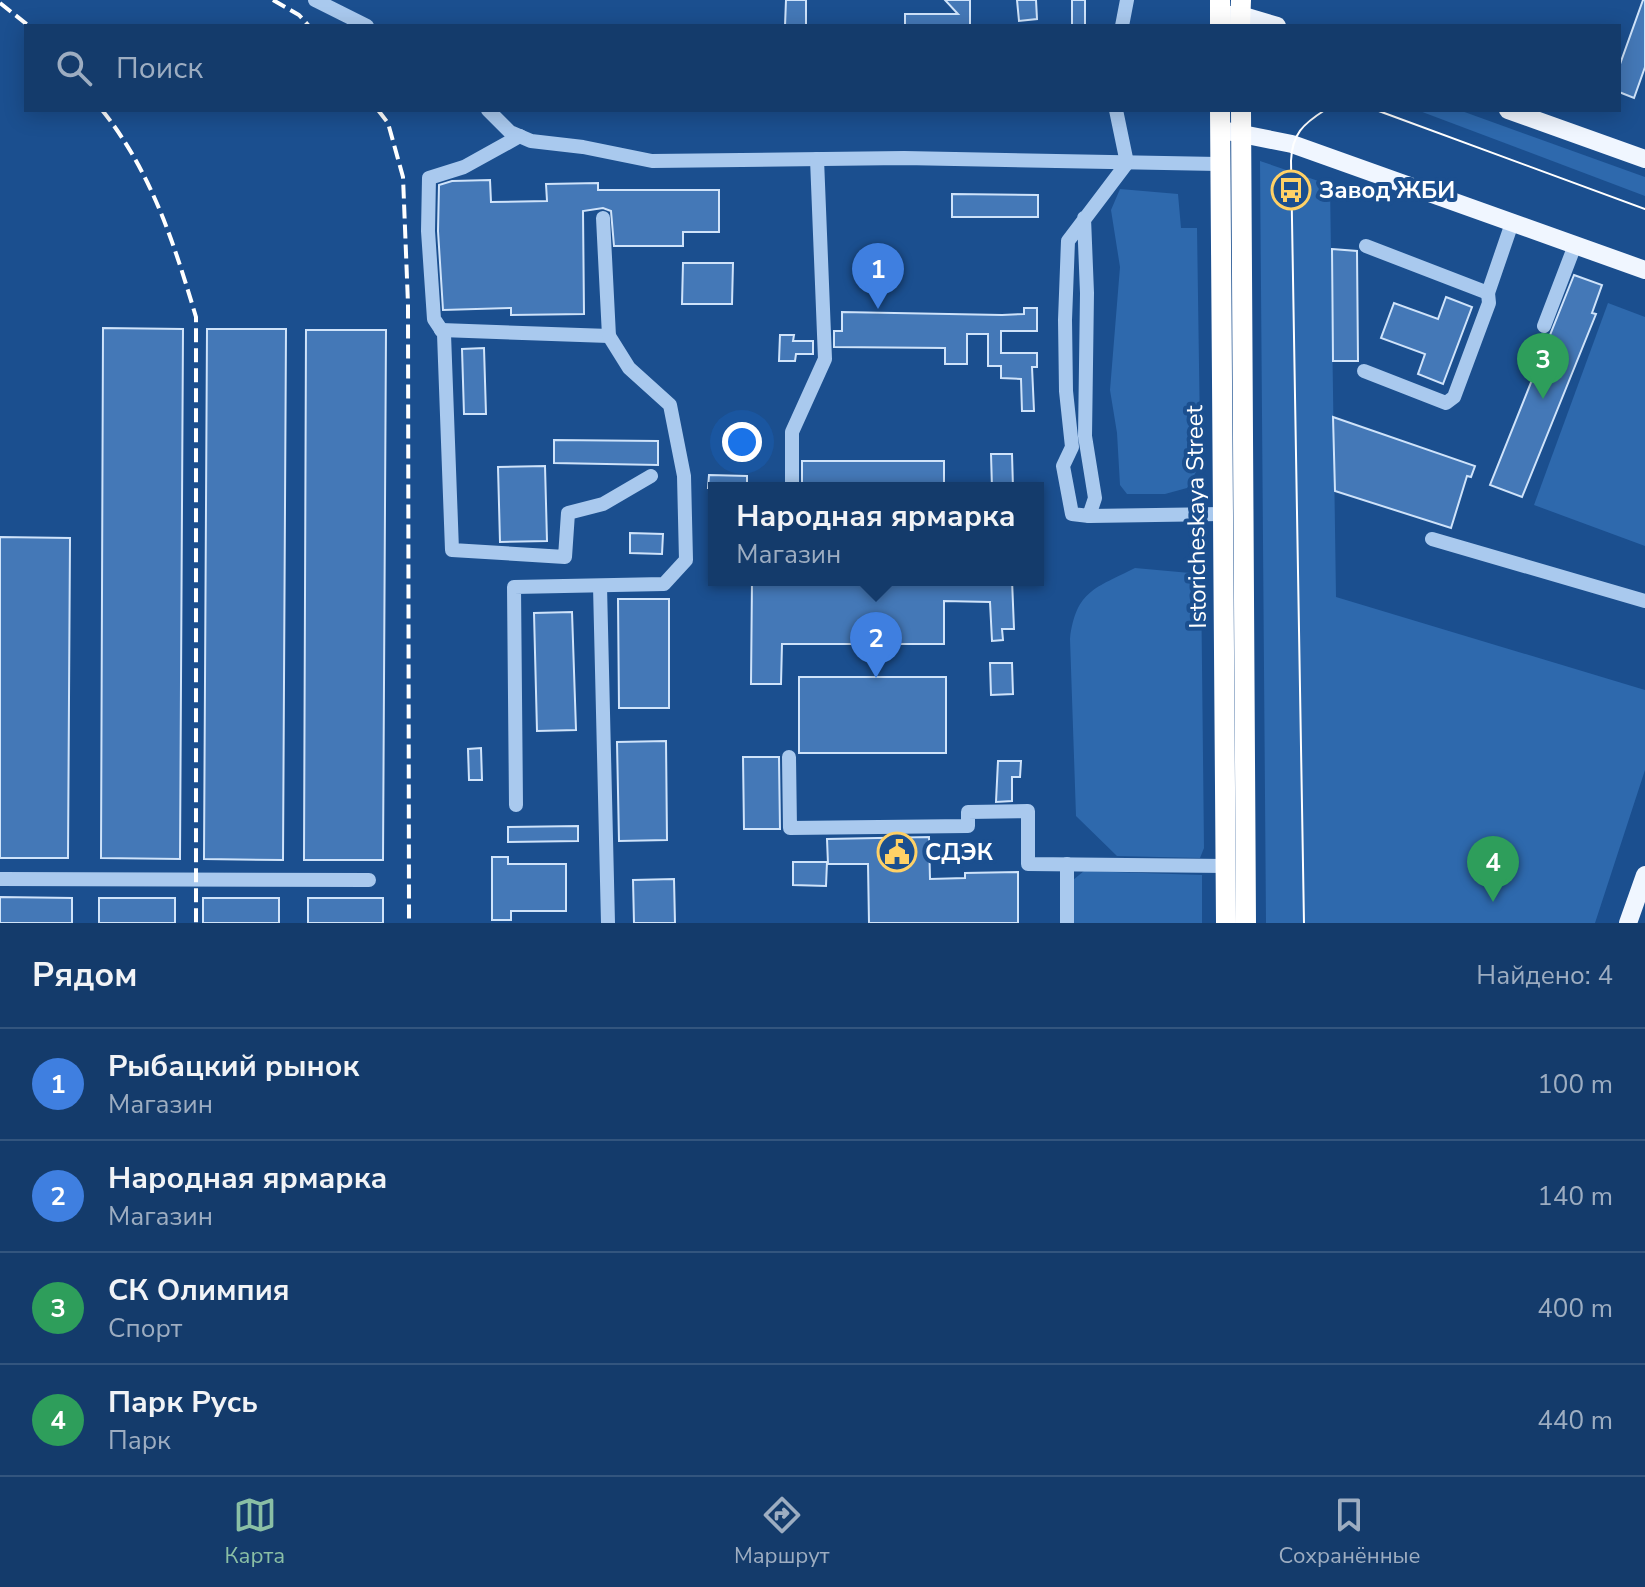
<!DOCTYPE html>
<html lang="ru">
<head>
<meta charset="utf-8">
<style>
	body { margin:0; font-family:"Nunito Sans",sans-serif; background:#214673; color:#f1f3f6 }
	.you { position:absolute; left:742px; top:442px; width:28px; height:28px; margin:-20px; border:6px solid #fff; border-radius:50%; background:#1a73e8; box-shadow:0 0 0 12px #1a73e833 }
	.badge { display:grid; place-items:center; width:52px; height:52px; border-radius:50%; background:#8abfa5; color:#fff; font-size:26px; font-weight:700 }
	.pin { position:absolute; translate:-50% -66px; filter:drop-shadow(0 2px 4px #0008) }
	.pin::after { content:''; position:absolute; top:42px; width:28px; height:24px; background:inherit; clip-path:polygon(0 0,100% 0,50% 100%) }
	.popup { position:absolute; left:708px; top:482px; width:336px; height:104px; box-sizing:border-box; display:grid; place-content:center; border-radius:0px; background:#143b6b; filter:drop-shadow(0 2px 6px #0005); font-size:26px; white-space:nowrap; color:#9dadc1 }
	.popup b { font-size:30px; color:#f1f3f6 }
	.popup::after { content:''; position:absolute; left:50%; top:100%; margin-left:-16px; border:16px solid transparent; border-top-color:#143b6b }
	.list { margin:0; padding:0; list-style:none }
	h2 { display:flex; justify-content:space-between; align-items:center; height:104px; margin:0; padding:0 32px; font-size:34px }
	h2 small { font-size:26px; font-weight:400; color:#9dadc1 }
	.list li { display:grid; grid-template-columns:52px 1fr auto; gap:24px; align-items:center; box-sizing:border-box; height:112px; padding:0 32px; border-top:2px solid #33557e }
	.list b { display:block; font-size:30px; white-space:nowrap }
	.list p { margin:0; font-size:26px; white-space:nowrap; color:#9dadc1 }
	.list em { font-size:26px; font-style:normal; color:#9dadc1 }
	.icon { flex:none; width:44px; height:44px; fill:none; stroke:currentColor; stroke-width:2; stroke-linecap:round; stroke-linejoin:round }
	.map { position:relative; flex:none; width:1645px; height:923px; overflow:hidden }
	.search { position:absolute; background:#143b6b; box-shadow:0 4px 20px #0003; left:24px; right:24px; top:24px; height:88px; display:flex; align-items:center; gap:20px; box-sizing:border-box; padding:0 28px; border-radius:0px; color:#9dadc1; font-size:30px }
	.sheet { height:552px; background:#143b6b }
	nav { display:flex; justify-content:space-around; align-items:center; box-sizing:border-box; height:112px; border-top:2px solid #33557e; background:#143b6b; font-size:22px; color:#9dadc1 }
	nav a { display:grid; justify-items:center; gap:4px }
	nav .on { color:#8abfa5 }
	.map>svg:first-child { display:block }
</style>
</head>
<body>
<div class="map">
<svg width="1645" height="923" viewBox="0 0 1645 923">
	<rect width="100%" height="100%" fill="#1b4f8f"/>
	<g fill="#2e69ad">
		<path d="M1417,110H1459L1645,177V196Z"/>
		<path d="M1260,161L1330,185L1336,597L1645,690V770L1595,923H1266Z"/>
		<path d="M1120,189L1178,194L1181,228H1197L1200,432L1197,470L1187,488L1165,494H1127L1120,485L1117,433L1110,390L1120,267L1111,210Z"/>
		<path d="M1608,303L1645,317V546L1534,505Z"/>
		<path d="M1135,568L1201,574L1204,848L1200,858L1117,856L1076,816L1070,639C1076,590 1096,588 1135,568Z"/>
		<path d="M1084,871L1202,875V923H1073V880Z"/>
	</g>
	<g fill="#4478b7" stroke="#cfe3fa" stroke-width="2">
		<path d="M786,0H806V26H785Z"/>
		<path d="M945,0H970V26H905V14H958Z"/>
		<path d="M1017,0H1036L1037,19L1019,21Z"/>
		<rect x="1072" y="0" width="13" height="26"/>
		<path d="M1643,0H1645V67L1634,98L1619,92V67Z"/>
		<path d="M490,180L491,202L547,201L546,184L598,183V190H719V232H683V246H614L611,211L603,208L583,211L584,314L511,315V308L443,310L438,231L439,185L452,181Z"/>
		<path d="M952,194L1038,195V217H952Z"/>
		<path d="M1332,249L1357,251L1358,361H1333Z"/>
		<path d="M683,263H733L732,304H682Z"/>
		<path d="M1574,275L1602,285L1592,313L1596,314L1522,497L1490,485Z"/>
		<path d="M1446,297L1472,307L1443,384L1418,374L1425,354L1381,338L1394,303L1438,319Z"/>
		<path d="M1024,308H1037V331H1001V353H1037V367H1032L1034,411H1022L1021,379L1001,378V366H988V334H967V364H945V348L834,347V331H842V312L1002,315L1024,314Z"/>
		<path d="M103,328L183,329L180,859L101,858Z"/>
		<path d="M207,329H286L283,860L204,859Z"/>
		<path d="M306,330H386L383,860H304Z"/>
		<path d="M780,335H794L793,341H813V354H796L795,361H779Z"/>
		<path d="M484,348L486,414H464L462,349Z"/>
		<path d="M1333,417L1475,466L1471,477L1467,476L1451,528L1335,491Z"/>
		<path d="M554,440L658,441V465L554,463Z"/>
		<path d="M991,454H1012L1013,488H992Z"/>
		<rect x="802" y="461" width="142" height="27"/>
		<path d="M545,466L547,541L500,542L498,467Z"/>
		<path d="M709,475L747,476V488H708Z"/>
		<path d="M630,533L663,534L662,554L630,553Z"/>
		<path d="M0,537L70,538L68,858H0Z"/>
		<path d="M752,580H1012L1014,629H1002L1003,640L992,641L990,602L944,601V644H782L781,684H751Z"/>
		<path d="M618,599H669V708H619Z"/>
		<path d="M572,612L576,730L537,731L534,613Z"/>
		<path d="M990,663H1012L1013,694L991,695Z"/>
		<rect x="799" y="677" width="147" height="76"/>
		<path d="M666,741L667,840L619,841L617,742Z"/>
		<path d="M481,748L482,780H469L468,749Z"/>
		<path d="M743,757H779L780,829H744Z"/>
		<path d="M998,761H1021L1020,777H1012V801L996,802Z"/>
		<path d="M578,826V841L508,842V827Z"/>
		<path d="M929,837L930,879L965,878V873L1018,872V923H869L868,864H828L827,839Z"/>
		<path d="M492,857H508V864H566V911H511V920H492Z"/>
		<path d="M793,862H827L826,886L793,885Z"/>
		<path d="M674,879L675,923H634L633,880Z"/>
		<path d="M0,897L72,898V923H0Z"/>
		<rect x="99" y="898" width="76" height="25"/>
		<rect x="203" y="898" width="76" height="25"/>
		<rect x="308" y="898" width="75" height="25"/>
	</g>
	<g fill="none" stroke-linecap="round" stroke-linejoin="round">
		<g stroke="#a9c9ee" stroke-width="14">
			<path d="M315,0L367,26"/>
			<path d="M1122,26L1127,0"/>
			<path d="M488,110L510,132L531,141L583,147L652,161L904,158L1218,164"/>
			<path d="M520,136L464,167L429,178L428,231L434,319L444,334L452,550L565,557L568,513L603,504L651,476"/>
			<path d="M1084,218L1087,293L1085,436L1095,498L1089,516L1072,514L1063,466L1072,447L1066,391L1065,320L1068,241L1127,163L1116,110"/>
			<path d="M1366,246L1488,293L1512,223"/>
			<path d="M1544,326L1575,245"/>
			<path d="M441,330L609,336L603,218"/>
			<path d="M1364,371L1446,403L1454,397L1489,303L1488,293"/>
			<path d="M792,488V432L825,359L817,159"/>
			<path d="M1089,516L1222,514"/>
			<path d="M1432,539L1645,601"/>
			<path d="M600,586L608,923"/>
			<path d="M789,757L790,828L968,826V812L1028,811V864L1226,866"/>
			<path d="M516,805L514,587L664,584L686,560L684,476L670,405L629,368L609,336"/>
			<path d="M0,879L369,880"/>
			<path d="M1067,923V864"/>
		</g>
		<g stroke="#f0f6ff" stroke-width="18">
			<path d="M1229,15H1240L1277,26"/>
			<path d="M1508,110L1645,159"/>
			<path d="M1227,131L1292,144L1645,270"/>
			<path d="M1628,923L1645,875"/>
		</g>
		<g stroke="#fff" stroke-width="20">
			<path d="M1220,26V0"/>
			<path d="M1240,26L1241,0"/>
			<path d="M1220,110L1226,923"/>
			<path d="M1241,110L1246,923"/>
		</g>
		<g stroke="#fff" stroke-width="2">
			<path d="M1376,110L1645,209"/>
			<path d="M1304,923L1291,161C1292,134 1303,124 1325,110"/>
		</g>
		<g stroke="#fff" stroke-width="4" stroke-dasharray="14 6" stroke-linecap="butt">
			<path d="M273,0L299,15L309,26"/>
			<path d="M0,3L29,26"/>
			<path d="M102,110C151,171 174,243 196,317V923"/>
			<path d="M378,110L388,123L403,177L408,304L409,923"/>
		</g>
	</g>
	<defs>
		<g id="bus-ring" transform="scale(2)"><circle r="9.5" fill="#1b4f8f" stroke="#ffd166" stroke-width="1.5"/><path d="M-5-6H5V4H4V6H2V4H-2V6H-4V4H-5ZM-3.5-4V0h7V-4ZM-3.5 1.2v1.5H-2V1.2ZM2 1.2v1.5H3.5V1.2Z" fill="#ffd166"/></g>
		<g id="civic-ring" transform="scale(2)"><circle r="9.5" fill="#1b4f8f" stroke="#ffd166" stroke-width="1.5"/><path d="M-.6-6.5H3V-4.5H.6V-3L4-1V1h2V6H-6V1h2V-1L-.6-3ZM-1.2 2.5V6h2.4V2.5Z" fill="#ffd166"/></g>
	</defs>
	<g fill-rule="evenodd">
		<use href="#bus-ring" x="1291" y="190"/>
		<use href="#civic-ring" x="897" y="852"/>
	</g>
	<g text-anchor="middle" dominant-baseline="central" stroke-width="8" stroke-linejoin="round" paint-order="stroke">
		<g font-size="24" font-weight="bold" fill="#fff" stroke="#1b4f8f" text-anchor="start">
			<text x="1319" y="190">Завод ЖБИ</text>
			<text x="925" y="852">СДЭК</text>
		</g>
		<g font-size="24" fill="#fff" stroke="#1b4f8f">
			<text transform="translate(1196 517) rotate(-91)">Istoricheskaya Street</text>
		</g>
	</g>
</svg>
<div class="you"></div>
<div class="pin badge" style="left:878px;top:309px;background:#3f7fe0">1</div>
<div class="pin badge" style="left:876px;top:678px;background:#3f7fe0">2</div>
<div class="popup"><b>Народная ярмарка</b>Магазин</div>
<div class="pin badge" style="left:1543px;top:399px;background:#2e9e5b">3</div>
<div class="pin badge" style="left:1493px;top:902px;background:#2e9e5b">4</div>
<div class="search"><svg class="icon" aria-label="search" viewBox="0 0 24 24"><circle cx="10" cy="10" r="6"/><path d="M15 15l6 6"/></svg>Поиск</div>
</div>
<section class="sheet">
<h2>Рядом<small>Найдено: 4</small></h2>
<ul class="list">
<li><span class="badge" style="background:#3f7fe0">1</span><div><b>Рыбацкий рынок</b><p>Магазин</p></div><em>100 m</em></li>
<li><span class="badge" style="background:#3f7fe0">2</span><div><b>Народная ярмарка</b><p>Магазин</p></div><em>140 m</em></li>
<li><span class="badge" style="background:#2e9e5b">3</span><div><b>СК Олимпия</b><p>Спорт</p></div><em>400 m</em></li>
<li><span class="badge" style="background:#2e9e5b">4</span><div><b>Парк Русь</b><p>Парк</p></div><em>440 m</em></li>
</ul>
</section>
<nav>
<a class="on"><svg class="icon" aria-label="map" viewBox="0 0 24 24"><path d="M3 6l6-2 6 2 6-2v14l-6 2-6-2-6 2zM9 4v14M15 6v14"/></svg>Карта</a>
<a><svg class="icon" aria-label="directions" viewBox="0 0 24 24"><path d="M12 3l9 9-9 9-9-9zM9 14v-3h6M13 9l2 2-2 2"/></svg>Маршрут</a>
<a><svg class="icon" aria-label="saved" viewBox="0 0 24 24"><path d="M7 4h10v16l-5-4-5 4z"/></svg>Сохранённые</a>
</nav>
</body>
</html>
